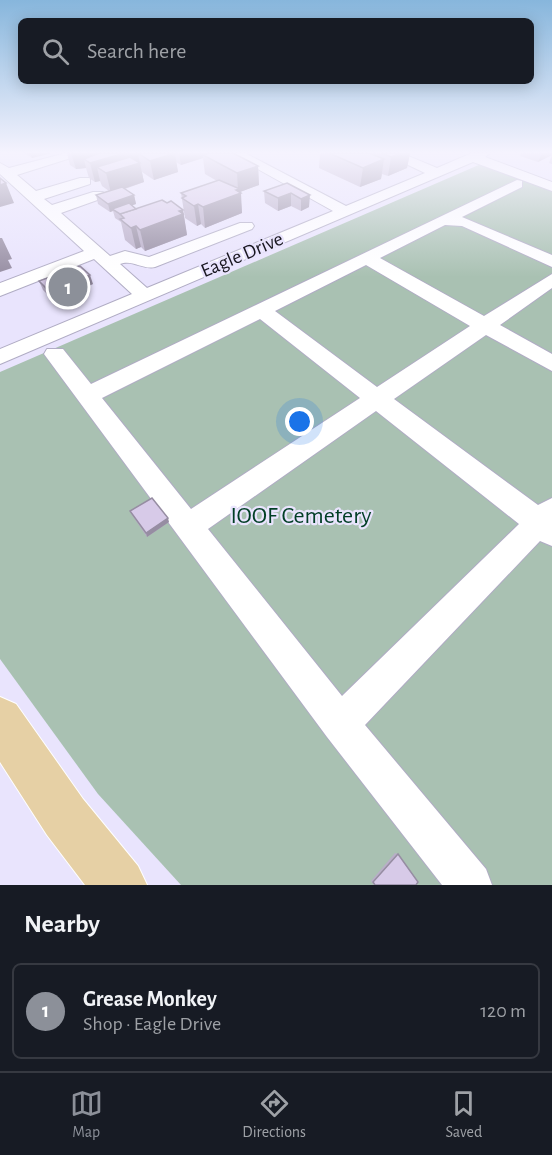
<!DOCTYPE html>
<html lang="en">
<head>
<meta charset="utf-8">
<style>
	body { margin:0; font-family:"Alegreya Sans",sans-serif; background:#242831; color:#f1f3f6 }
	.you { position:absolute; left:300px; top:422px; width:21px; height:21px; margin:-15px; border:4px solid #fff; border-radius:50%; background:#1a73e8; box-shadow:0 0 0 9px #1a73e833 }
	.badge { display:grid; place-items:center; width:39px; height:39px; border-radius:50%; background:#8c9099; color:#fff; font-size:20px; font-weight:700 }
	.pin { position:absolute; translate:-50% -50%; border:3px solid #fff; box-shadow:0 2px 6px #0006 }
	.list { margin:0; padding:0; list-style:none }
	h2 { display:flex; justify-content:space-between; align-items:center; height:78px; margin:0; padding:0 24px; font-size:26px }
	h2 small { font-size:20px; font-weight:400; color:#9ea1a6 }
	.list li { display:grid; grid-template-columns:39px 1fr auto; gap:18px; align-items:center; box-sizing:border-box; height:96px; margin:0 12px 12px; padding:0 12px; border:2px solid #363941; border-radius:9px }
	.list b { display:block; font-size:22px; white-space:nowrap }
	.list p { margin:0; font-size:20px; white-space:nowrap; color:#9ea1a6 }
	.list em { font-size:20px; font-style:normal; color:#9ea1a6 }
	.icon { flex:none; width:33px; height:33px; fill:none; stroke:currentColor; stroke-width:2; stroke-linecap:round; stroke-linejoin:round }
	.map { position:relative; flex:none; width:552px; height:885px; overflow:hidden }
	.search { position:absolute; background:#171b24; box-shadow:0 3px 15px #0003; left:18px; right:18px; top:18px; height:66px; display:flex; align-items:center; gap:15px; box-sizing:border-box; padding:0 21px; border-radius:9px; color:#9ea1a6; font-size:22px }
	.sheet { height:186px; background:#171b24 }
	nav { display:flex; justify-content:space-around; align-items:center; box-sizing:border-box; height:84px; border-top:2px solid #363941; background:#171b24; font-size:16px; color:#9ea1a6 }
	nav a { display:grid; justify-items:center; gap:3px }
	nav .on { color:#8c9099 }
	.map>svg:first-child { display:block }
</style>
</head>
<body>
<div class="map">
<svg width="552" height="885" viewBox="0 0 552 885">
	<rect width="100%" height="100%" fill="#e9e4fd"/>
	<path fill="#a9c1b2" d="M481,164L552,191V885H181L98,794L0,659V372Z"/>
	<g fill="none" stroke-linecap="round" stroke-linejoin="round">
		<g stroke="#b0acc4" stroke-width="2">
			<g id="minor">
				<path d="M66,153H75L77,156L17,175L36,191L80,178H90V184L44,199L52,205L93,192H103L105,195L103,198L61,213L110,256L125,251L149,257L240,223H252L254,226L252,229L155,267C143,270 132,259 120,264L147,288L333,211L229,153H245L346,206L425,173L383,153H401L437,168L472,153H490L485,157L552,182V191L473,162L0,364V349L132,294L94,259L0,296V283L84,251L0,174V163L9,168Z"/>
				<path d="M517,180L522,181V187L462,217L552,255V267L462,226L445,225L380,258L484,316L552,274V288L500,325L552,354V371L486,335L394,399L538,505L552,498V546L540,541L365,725L486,869L492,885H442L327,737L44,354L47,349H63L91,384ZM366,265L470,326L377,387L275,311ZM260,319L360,398L191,509L102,398ZM376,411L519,524L342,696L208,529Z"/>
			</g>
		</g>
		<g stroke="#fff" stroke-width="2">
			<path id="major" d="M0,697L16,704L83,799L138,866L147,885H85L47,835L0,762Z"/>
		</g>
		<use href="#minor" fill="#fff" fill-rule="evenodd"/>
		<use href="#major" fill="#e6d0a5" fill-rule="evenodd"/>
	</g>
	<g fill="#b9aec8">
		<path d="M25,153H52L32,158Z"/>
		<path d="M67,153H233L258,166L259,185L240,192L242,213L205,228L201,224L197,226L185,218L181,193L217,181L205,174L203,158L181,165L176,162L178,172L154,180L142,172L141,168L144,182L125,189L134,195L136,204L132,205L136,209L167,203L183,210L187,235L145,251L141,247L136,249L125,240L121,222L115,218L113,211L110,212L98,204L96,195L109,191L102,186L100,181L95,182L89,178L86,168L76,169L70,165Z"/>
		<path d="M320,153H410L407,168L388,176L382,174L381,179L360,187L319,168Z"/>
		<path d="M521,153H552V164L549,163L552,155L538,162L520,156Z"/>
		<path d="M287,183L309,207L301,211L291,206L278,211L265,203L264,191Z"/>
		<path d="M39,281L93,284L53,300L43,290Z"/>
		<path d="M130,511L169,522L147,537L132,515Z"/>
		<path d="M395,853L398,854L416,885H374L371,881Z"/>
	</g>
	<g fill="#968da2">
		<path d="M30,153H52L32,158Z"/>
		<path d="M71,153H175L178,172L154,180L150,161L138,154L144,182L111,193L106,173L97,167L100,181L95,182L90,163L84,159L86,168L76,169Z"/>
		<path d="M179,153H214L203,155V158L181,165Z"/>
		<path d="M401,153H410L407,168L388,176L391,157Z"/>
		<path d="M542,153H552V155L538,162Z"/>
		<path d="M384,159L381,179L360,187L363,168Z"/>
		<path d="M258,166L259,185L240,192V194L241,193L242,213L205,228L203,207L238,190L237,173Z"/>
		<path d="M6,183L14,203L0,207V185Z"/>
		<path d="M291,193V206L278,211V198Z"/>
		<path d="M134,195L136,204L115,211L112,209L113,211L110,212L108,204Z"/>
		<path d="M310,195L309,207L301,211V199Z"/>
		<path d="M198,204L201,224L197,226L194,206Z"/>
		<path d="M183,210L187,235L145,251L140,230Z"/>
		<path d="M136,226L141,247L136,249L131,228Z"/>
		<path d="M0,238H2L12,259L8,260L12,268L0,272Z"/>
		<path d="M90,275L93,284L53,300L49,291Z"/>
		<path d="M168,518L169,522L147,537L146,533Z"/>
	</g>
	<g fill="#d7cae8" stroke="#968da2" stroke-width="1.5">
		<path d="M99,153H125L90,163L84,159Z"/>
		<path d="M138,153H175L150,161Z"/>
		<path d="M209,153H233L258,166L237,173L203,155Z"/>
		<path d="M329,153H369L384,159L363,168Z"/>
		<path d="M381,153H401L391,157Z"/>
		<path d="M130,157L140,163L106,173L97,167Z"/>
		<path d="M0,178L6,183L0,185Z"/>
		<path d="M219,180L240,189L236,190L241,193L203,207L198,204L194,206L182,198L186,196L181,193Z"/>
		<path d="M287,183L310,195L301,199L291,193L278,198L264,191Z"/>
		<path d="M122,187L134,195L108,204L96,195Z"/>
		<path d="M162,200L167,203L171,201L183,210L179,211L183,214L140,230L136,226L131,228L120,219L124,218L120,214Z"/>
		<path d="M129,203L136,209L120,214L112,209Z"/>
		<path d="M80,266L90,275L49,291L39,281Z"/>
		<path d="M152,498L168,518L146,533L130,511Z"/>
		<path d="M398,854L418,882L416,885H375L373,882Z"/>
	</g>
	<linearGradient id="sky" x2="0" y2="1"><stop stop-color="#87b6dc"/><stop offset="0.55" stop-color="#f5f3fe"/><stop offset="1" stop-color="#f5f3fe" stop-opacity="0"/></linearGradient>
	<rect width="552" height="277" fill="url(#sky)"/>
	<g text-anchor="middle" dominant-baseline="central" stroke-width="4.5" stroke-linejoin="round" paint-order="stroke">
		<g font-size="20" fill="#18161f" stroke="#e9e4fd">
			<text transform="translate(242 255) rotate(-23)">Eagle Drive</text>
		</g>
		<g font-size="24" fill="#013e25" stroke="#e9e4fd">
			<text x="301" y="516">IOOF Cemetery</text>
		</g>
	</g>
</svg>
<div class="you"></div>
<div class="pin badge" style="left:68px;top:287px">1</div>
<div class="search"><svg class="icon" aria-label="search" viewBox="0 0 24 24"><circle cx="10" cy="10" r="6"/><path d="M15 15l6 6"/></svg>Search here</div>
</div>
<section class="sheet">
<h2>Nearby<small></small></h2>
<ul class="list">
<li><span class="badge">1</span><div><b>Grease Monkey</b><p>Shop · Eagle Drive</p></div><em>120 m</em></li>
</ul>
</section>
<nav>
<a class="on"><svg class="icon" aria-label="map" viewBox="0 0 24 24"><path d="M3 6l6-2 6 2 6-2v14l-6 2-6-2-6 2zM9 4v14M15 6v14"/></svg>Map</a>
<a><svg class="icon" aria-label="directions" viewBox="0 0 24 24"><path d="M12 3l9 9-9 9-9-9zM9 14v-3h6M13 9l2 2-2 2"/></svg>Directions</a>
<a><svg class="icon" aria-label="saved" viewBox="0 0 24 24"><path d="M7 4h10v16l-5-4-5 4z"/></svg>Saved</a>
</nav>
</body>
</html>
